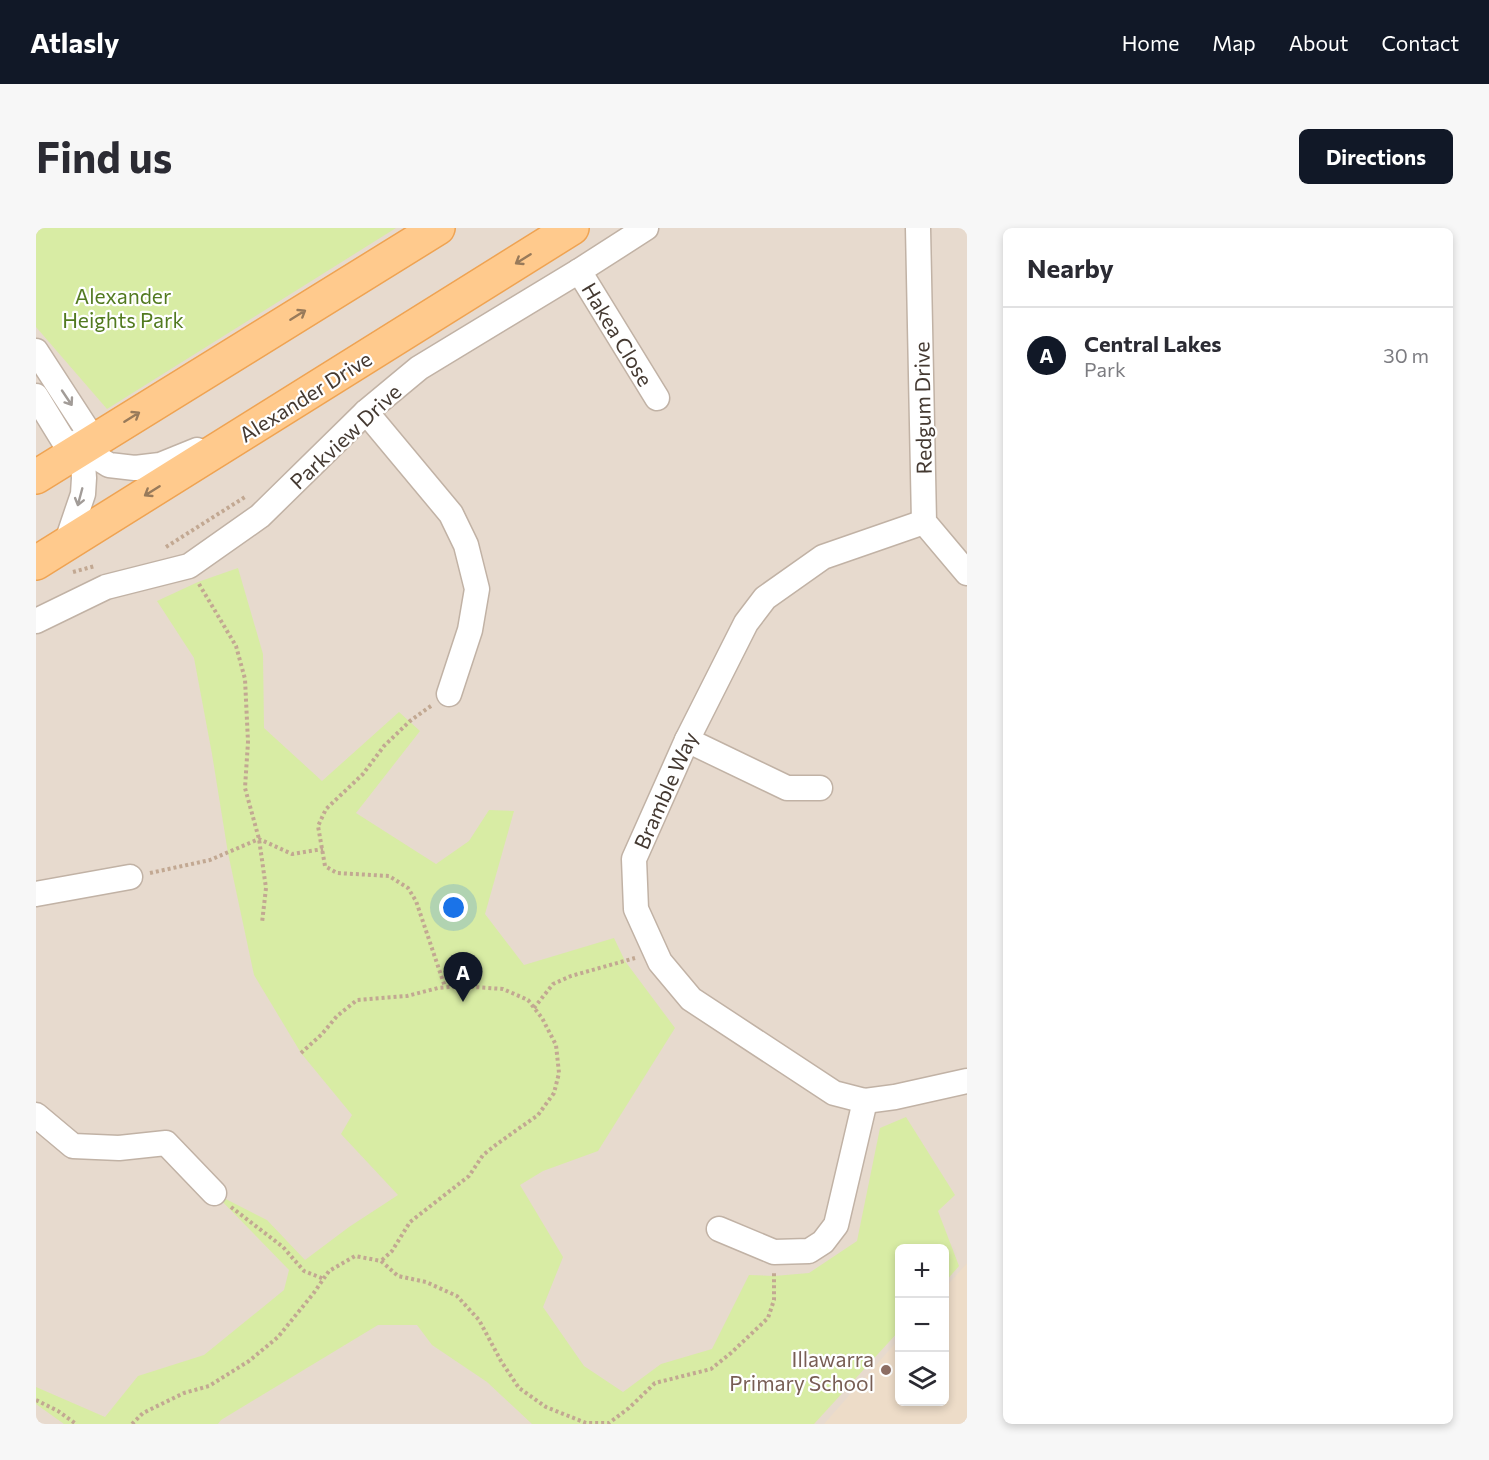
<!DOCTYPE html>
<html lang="en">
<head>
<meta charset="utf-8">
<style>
	body { margin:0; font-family:Commissioner,sans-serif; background:#f7f7f7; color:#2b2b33 }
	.controls { position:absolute; right:18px; bottom:18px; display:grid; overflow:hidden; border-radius:9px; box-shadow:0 3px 9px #0003 }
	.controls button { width:54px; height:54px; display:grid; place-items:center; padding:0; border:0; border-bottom:2px solid #e1e1e2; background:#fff; color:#2b2b33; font:30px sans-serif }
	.you { position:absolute; left:418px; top:680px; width:21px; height:21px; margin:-15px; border:4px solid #fff; border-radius:50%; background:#1a73e8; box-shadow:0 0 0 9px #1a73e833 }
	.badge { display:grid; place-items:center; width:39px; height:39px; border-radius:50%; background:#111827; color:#fff; font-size:20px; font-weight:700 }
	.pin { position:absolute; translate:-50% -50px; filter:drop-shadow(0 2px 3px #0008) }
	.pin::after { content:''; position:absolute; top:32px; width:21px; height:18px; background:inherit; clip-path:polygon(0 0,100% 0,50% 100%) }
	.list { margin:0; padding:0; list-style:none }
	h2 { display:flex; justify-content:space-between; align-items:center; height:78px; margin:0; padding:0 24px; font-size:26px }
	h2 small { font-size:20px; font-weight:400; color:#7c7c81 }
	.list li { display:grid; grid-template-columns:39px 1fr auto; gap:18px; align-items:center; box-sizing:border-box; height:96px; padding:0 24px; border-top:2px solid #e1e1e2 }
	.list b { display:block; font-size:22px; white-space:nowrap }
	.list p { margin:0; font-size:20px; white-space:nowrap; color:#7c7c81 }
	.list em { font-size:20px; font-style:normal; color:#7c7c81 }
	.icon { flex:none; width:33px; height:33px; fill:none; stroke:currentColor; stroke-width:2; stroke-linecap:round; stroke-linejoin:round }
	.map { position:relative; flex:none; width:931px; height:1196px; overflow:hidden; border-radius:9px }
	header { display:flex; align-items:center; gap:36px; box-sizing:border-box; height:84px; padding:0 30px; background:#111827; color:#fff }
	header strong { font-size:28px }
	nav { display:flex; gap:33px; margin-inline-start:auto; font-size:21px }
	.intro { display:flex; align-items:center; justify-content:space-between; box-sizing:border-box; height:144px; padding:0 36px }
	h1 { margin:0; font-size:42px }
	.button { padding:15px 27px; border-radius:9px; background:#111827; color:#fff; font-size:21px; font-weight:700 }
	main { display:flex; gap:36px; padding:0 36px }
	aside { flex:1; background:#fff; border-radius:9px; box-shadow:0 3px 9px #0003 }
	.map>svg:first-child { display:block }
</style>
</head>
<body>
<header>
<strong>Atlasly</strong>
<nav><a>Home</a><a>Map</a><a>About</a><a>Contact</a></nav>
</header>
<div class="intro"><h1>Find us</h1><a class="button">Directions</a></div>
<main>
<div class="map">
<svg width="931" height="1196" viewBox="0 0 931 1196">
	<rect width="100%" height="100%" fill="#f2eae0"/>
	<path fill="#e7dace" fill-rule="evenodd" d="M0,0H931V1196H0ZM864,1020H908V1174H864Z"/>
	<path fill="#eddcc8" d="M931,1035V1196H788L863,1111L864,1174H908L909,1060Z"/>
	<g fill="#d8eca4">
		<path d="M0,0H360L71,181L0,99Z"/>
		<path d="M202,340L227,426L228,500L286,553L363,484L384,503L320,585L400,636L433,613L453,582L478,583L449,686L488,737L578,710L589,733L639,800L562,923L507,943L484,957L527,1029L507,1079L548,1138L587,1164L625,1136L676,1121L713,1047L738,1048L773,1045L821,1013L844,900L870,889L919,967L902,983L923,1038L909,1054L908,1020H864L863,1103L778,1196H496L451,1154L396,1117L381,1097H342L185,1192L182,1196H28L0,1176V1159L69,1189L102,1148L168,1127L248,1062L253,1042L178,965L231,992L269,1032L313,999L362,967L305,906L316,887L265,825L218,747L192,625L176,526L158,430L121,373L162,354Z"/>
	</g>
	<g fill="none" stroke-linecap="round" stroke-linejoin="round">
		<g stroke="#c1b2a5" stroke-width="27">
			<g id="street">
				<path d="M882,0L888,294L931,345"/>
				<path d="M543,43L621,170"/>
				<path d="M0,123L50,200L46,220L48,250L47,266L30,316"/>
				<path d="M0,168L27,212L46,220L60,229L73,237L99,240L124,237L161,222"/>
				<path d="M330,184L415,286L430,317L441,361L434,402L413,466"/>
				<path d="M888,294L787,329L729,370L710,395L651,512L598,631L600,681L624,734L655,771L798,865L829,873L859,869L931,853"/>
				<path d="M0,393L70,359L153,338L224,288L330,184L383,140L543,43L610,0"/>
				<path d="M651,512L751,560H784"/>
				<path d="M0,666L94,649"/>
				<path d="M0,887L37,918L83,920L130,915L178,965"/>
				<path d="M683,1001L738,1024L773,1023L787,1014L800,997L829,873"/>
			</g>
		</g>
		<g stroke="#efa352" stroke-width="36">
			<g id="primary">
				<path d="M0,249L402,0"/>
				<path d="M0,335L536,0"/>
			</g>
		</g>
		<g stroke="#c2a892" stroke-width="4" stroke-dasharray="3 3" stroke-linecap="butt">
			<path d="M130,319L209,269"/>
			<path d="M37,344L59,338"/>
			<path d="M163,356L200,418L209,451L212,514L209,560L223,611L230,660L226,695"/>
			<path d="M395,478L374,493L348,518L327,546L290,581L282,598L289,638L301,645L353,648L372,660L380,673L409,759"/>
			<path d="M114,645L174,632L223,611L256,626L287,621"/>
			<path d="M498,780L517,756L535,748L599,730"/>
			<path d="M265,825L286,806L301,788L321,772L371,768L402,760L424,758L467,761L492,772L506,790L520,817L523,845L518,865L502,887L461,916L447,927L433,948L374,994L356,1023L345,1033"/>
			<path d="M195,979L247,1019L268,1043L288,1051"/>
			<path d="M0,1172L22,1183L40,1196"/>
			<path d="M96,1196L107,1185L148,1165L173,1158L213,1133L242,1109L277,1066L293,1043L319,1028L345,1033L362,1048L390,1054L421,1068L443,1092L465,1133L483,1160L510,1179L550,1195H573L593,1180L619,1155L675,1141L695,1125L732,1090L738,1072V1043"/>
		</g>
		<use href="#street" stroke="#fff" stroke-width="24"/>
		<use href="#primary" stroke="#ffca8d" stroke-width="33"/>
	</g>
	<defs><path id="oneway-shaft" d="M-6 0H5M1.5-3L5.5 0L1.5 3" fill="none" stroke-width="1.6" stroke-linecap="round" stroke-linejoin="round" transform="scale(1.5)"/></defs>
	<g stroke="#987a5a">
		<use href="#oneway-shaft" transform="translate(487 31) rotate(148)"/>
		<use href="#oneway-shaft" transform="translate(262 87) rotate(-32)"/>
		<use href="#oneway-shaft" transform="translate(96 189) rotate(-32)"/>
		<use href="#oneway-shaft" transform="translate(116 263) rotate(148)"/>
	</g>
	<g stroke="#a29c98">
		<use href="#oneway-shaft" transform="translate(31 170) rotate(56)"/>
		<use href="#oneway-shaft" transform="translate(44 269) rotate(105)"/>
	</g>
	<circle fill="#8d6e63" stroke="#fff" stroke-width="2" cx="850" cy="1142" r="6"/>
	<g text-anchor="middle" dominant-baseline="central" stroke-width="4.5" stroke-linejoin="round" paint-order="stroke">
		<g font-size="21" fill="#527a20" stroke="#fff">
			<text x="87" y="67">Alexander<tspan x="87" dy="24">Heights Park</tspan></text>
		</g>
		<g font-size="21" fill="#443931" stroke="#fff">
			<text transform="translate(582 106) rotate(59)">Hakea Close</text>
			<text transform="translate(269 168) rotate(-32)">Alexander Drive</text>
			<text transform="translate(886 180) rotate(-91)">Redgum Drive</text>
			<text transform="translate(309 208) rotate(-43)">Parkview Drive</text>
			<text transform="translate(629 562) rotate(-66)">Bramble Way</text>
		</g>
		<g font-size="21" fill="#785e54" stroke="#fff" text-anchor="end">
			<text x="838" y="1130">Illawarra<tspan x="838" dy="24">Primary School</tspan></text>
		</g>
	</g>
</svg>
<div class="controls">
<button>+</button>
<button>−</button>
<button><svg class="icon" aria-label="layers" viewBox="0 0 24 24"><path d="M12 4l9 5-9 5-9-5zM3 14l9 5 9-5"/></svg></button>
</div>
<div class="you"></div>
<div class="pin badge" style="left:427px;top:774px">A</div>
</div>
<aside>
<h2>Nearby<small></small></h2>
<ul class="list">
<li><span class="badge">A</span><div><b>Central Lakes</b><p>Park</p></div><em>30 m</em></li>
</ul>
</aside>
</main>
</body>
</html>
